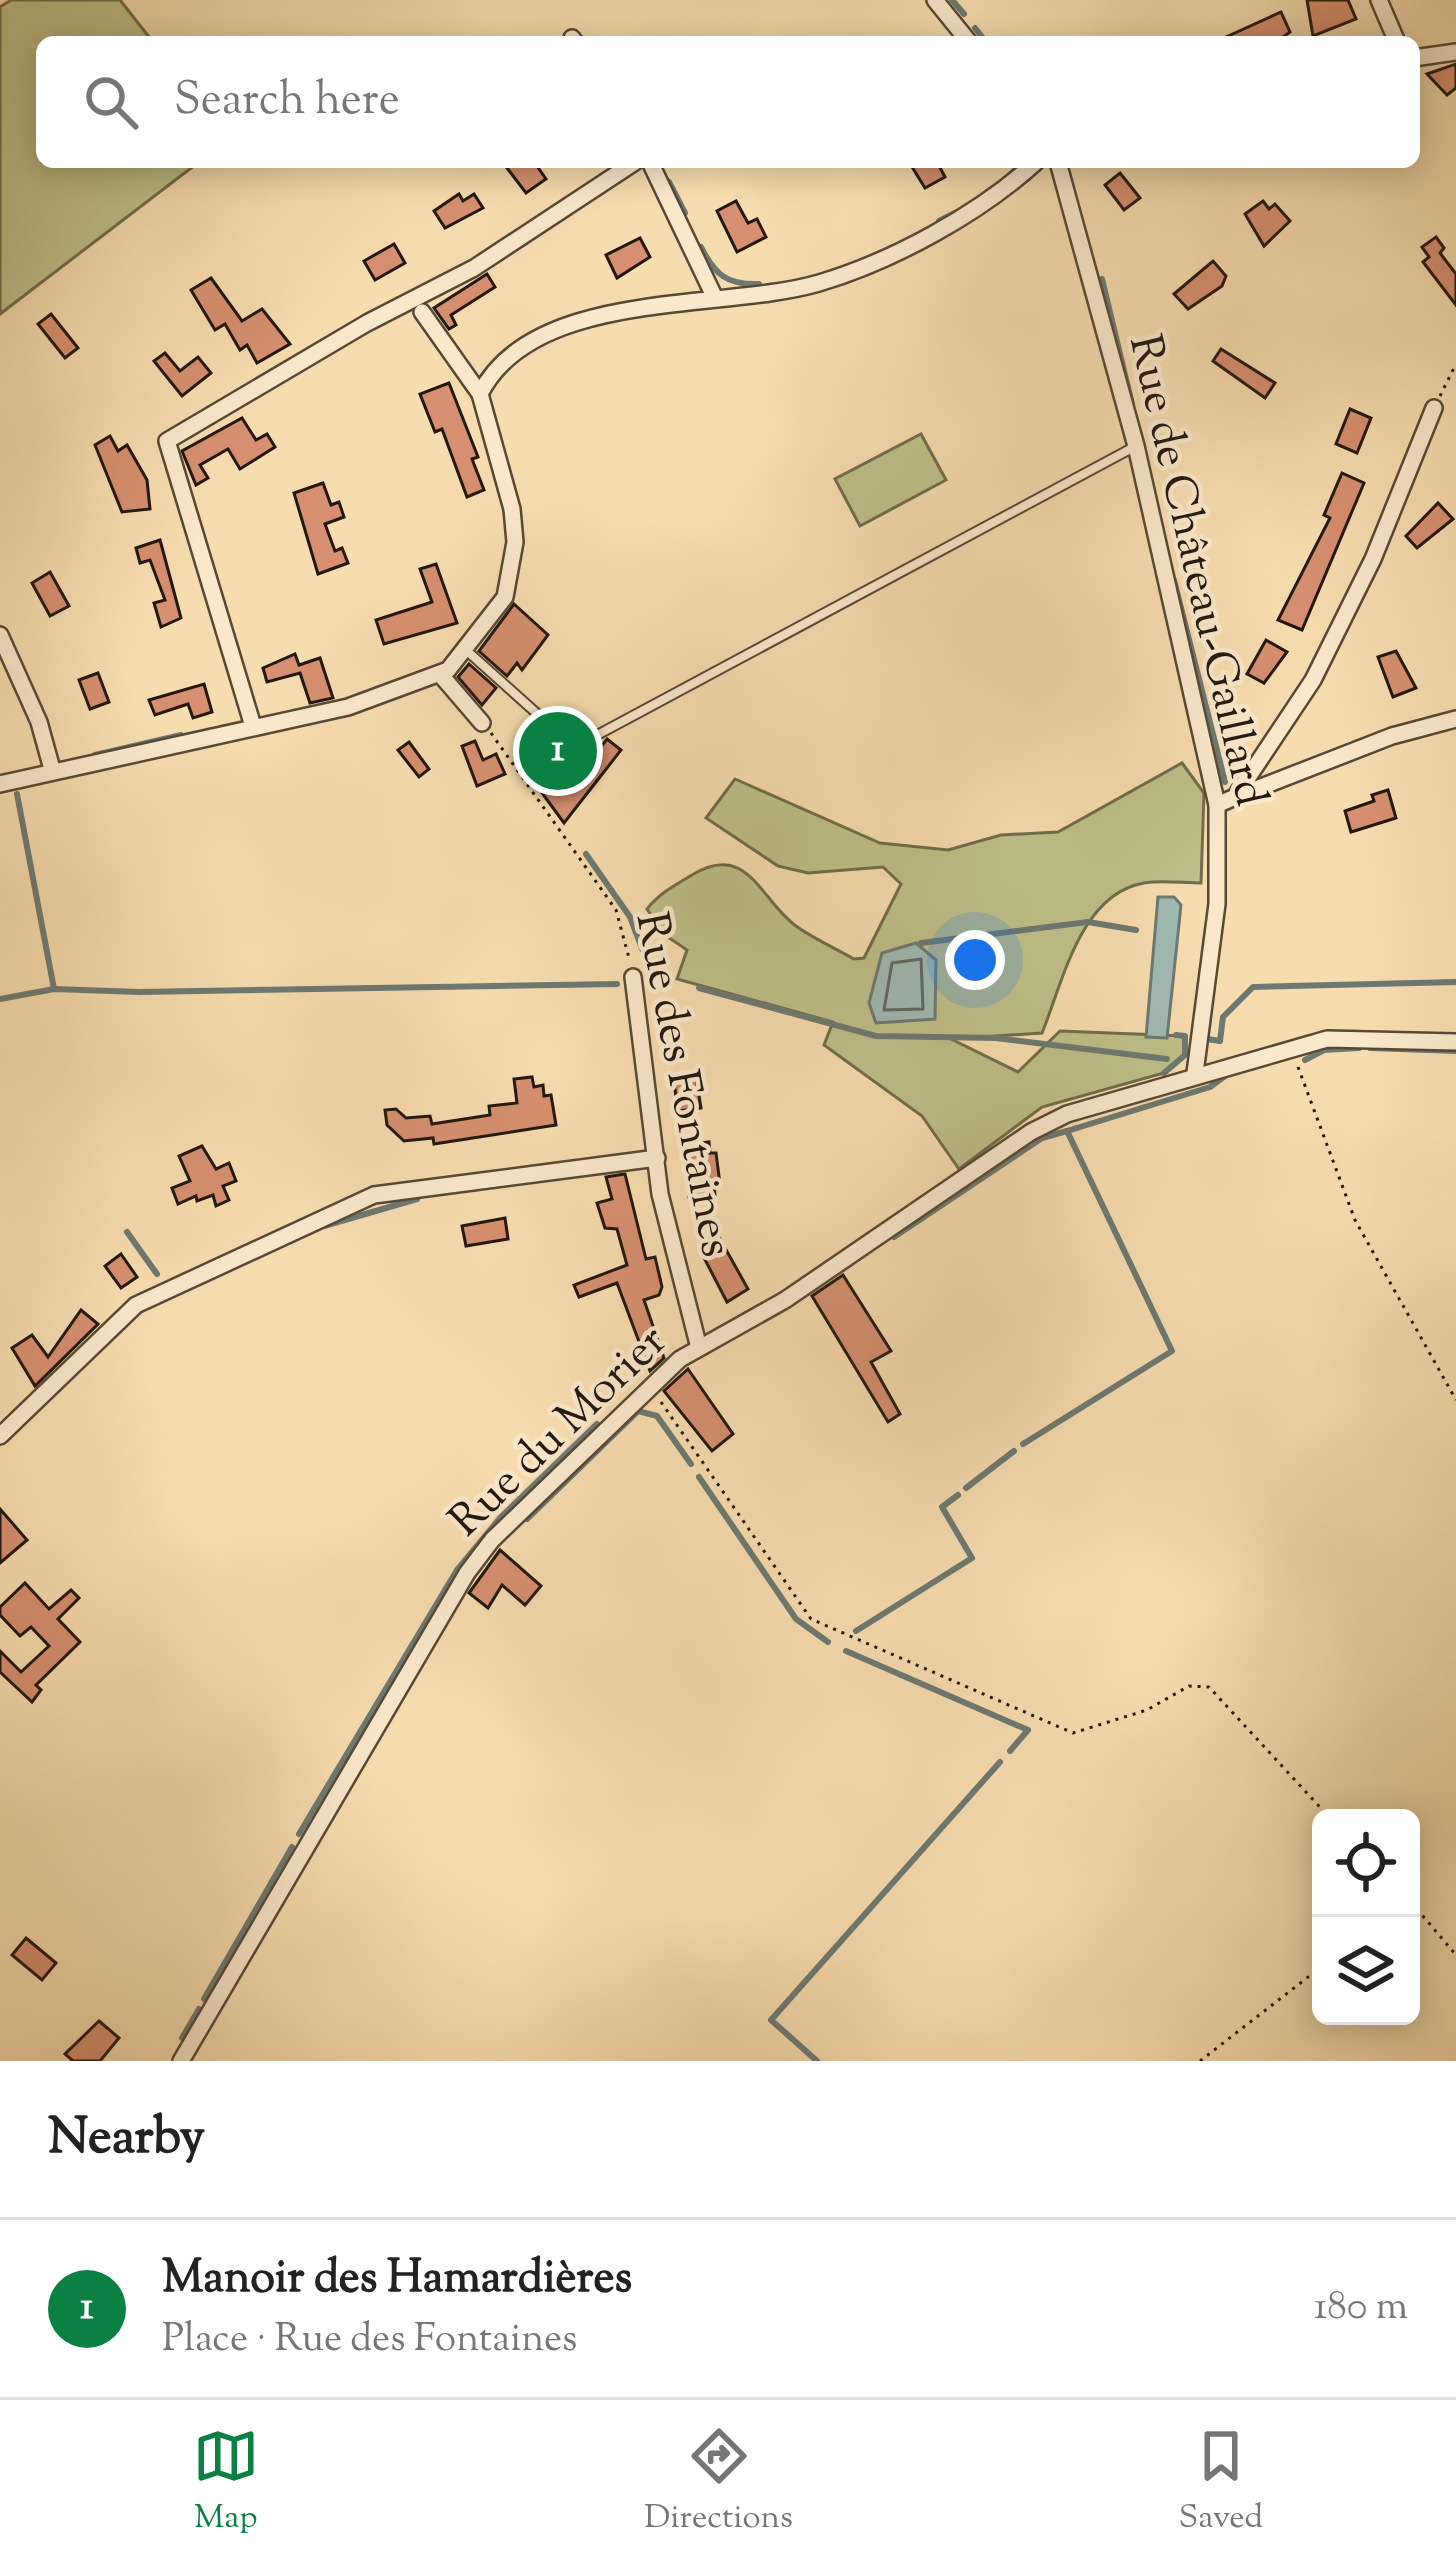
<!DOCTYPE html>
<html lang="en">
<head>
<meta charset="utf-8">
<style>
	body { margin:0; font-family:"Sorts Mill Goudy",serif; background:#f2f2f2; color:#222 }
	.controls { position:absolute; right:36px; bottom:36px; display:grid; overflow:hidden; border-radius:18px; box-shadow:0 6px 30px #0003 }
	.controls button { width:108px; height:108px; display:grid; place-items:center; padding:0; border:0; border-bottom:3px solid #e0e0e0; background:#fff; color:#222; font:60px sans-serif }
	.you { position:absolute; left:975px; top:960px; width:42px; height:42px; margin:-30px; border:9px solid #fff; border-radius:50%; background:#1a73e8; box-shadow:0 0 0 18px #1a73e833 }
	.badge { display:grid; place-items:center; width:78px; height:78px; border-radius:50%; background:#0b8043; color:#fff; font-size:39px; font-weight:700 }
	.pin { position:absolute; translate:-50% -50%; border:6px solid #fff; box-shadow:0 3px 12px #0006 }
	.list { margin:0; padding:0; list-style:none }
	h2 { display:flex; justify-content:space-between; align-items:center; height:156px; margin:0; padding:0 48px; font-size:51px }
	h2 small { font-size:39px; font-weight:400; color:#767676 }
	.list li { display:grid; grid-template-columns:78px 1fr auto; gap:36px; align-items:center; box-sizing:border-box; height:180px; padding:0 48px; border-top:3px solid #e0e0e0 }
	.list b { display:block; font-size:45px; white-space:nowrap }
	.list p { margin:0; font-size:39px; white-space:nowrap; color:#767676 }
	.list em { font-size:39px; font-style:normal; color:#767676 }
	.icon { flex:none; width:66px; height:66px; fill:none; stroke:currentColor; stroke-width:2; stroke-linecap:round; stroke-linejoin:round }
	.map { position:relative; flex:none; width:1456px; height:2061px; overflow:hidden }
	.search { position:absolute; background:#fff; box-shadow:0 6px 30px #0003; left:36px; right:36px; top:36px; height:132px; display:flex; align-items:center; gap:30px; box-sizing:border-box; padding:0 42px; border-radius:18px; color:#767676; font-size:45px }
	.sheet { height:336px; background:#fff }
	nav { display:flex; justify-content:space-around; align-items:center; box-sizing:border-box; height:168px; border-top:3px solid #e0e0e0; background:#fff; font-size:33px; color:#767676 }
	nav a { display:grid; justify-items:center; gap:6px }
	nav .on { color:#0b8043 }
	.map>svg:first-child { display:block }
</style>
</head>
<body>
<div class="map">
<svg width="1456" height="2061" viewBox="0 0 1456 2061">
	<rect width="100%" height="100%" fill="#f7dcaf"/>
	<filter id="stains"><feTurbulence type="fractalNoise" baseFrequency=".00167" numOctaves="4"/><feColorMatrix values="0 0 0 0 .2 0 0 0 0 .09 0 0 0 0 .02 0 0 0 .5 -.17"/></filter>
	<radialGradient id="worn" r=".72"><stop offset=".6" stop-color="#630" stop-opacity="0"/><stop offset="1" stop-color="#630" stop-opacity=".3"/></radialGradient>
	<g fill="#bfbf89" stroke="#706c4c" stroke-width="3">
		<path d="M11,0H120L153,42H42V162H199L0,314V7Z"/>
		<path d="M921,434L946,480L860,526L835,479Z"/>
		<path d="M1182,763L1204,793L1201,883C1183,883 1161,880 1144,883C1080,894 1063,982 1042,1033L951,1039L1018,1072L1060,1031L1185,1036V1055L1164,1073L1042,1107L959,1169L922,1116L824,1045L833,1022L677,979L687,950L665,935L647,909C660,893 675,885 692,875C748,841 760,900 796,926C814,939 835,948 854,959L864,958L901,884L883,867L808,873L778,866L706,818L735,779L880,843L948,850L1001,835L1058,832Z"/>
	</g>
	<g fill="#9fbab3" stroke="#6d7971" stroke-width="3">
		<path d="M1158,897H1174L1181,905L1167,1038L1146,1037Z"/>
		<path d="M916,943L936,960L935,1019L876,1023L869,1003L882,953Z"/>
	</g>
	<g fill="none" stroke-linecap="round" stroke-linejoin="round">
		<path stroke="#606960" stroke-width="3" d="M921,959L923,1009L884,1010L892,963Z"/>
		<g stroke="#6d7971" stroke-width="6">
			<path d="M952,0L964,14"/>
			<path d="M975,28L986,42"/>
			<path d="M1414,74H1417"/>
			<path d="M1012,173L1024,162"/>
			<path d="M669,182L685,213"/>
			<path d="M939,221L957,212"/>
			<path d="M701,247C715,275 727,285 759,284"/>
			<path d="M1102,279L1132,404"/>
			<path d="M1174,580L1225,782"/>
			<path d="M95,755L181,735"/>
			<path d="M17,794L54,989"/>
			<path d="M586,854L630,917L649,967"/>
			<path d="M921,943L1088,922L1136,930"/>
			<path d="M699,988L876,1036L996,1038L1167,1059"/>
			<path d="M0,999L54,989L140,992L617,984"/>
			<path d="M1207,1039L1220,1041L1223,1017L1253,987L1456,982"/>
			<path d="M1370,1048L1456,1051"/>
			<path d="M1305,1060L1324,1050L1359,1048"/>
			<path d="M1164,1073L1185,1055V1036L1176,1035"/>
			<path d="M324,1226L417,1199"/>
			<path d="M127,1232L157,1274"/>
			<path d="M894,1237L1042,1138L1067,1131"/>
			<path d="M1023,1444L1172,1351L1067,1131L1210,1087L1225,1076"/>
			<path d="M699,1477L796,1619L828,1642"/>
			<path d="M966,1488L1014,1451"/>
			<path d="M527,1519L638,1411L657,1416L691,1464"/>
			<path d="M856,1631L972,1558L942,1507L958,1495"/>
			<path d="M846,1651L1028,1730L1010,1751"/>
			<path d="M299,1834L457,1570L500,1518L597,1424"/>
			<path d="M204,1999L292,1847"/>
			<path d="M182,2038L199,2009"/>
			<path d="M817,2061L771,2020L1000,1762"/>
		</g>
	</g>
	<g fill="#d68f70" stroke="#22180e" stroke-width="3">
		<path d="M1307,0H1348L1356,19L1313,36Z"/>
		<path d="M1281,12L1290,32L1276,42H1215Z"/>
		<path d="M1456,64V88L1447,95L1427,74Z"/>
		<path d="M516,162H534L546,179L526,193L507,168Z"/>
		<path d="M909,162H937L945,177L925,188Z"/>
		<path d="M1120,173L1140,198L1124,210L1105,185Z"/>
		<path d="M459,194L463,201L474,194L483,208L445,228L434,211Z"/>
		<path d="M736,201L748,223L757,219L766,237L737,252L717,211Z"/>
		<path d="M1263,201L1269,209L1275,204L1290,221L1264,246L1245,214Z"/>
		<path d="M1436,237L1444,248L1440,253L1456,274V305L1423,262L1429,257L1422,247Z"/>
		<path d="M640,238L650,257L617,278L606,255Z"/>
		<path d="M394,244L405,263L375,280L364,261Z"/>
		<path d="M1213,261L1226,276L1222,286L1188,309L1174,294Z"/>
		<path d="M487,274L495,287L451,315L456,325L449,329L434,308Z"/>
		<path d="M211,278L242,321L262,309L290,344L257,363L247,345L240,350L225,324L215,330L191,290Z"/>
		<path d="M51,314L78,348L65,358L38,324Z"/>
		<path d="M1221,349L1275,383L1265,398L1213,361Z"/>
		<path d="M165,353L180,371L198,357L211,373L182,396L154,361Z"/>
		<path d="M449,383L478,457L472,459L484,490L467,497L442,429L435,432L420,394Z"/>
		<path d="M1350,409L1371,418L1357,453L1336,444Z"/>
		<path d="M242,418L256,440L267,434L275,447L240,469L228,449L200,465L208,478L196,485L182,451Z"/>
		<path d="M110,436L118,451L127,445L147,480L150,509L122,512L95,445Z"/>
		<path d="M1342,473L1364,483L1302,630L1278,620L1330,518L1324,515Z"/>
		<path d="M323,483L331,505L339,502L344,517L325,524L335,551L342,548L348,563L318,574L294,493Z"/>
		<path d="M1438,503L1453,519L1417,548L1406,536Z"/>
		<path d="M160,540L181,618L161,627L154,603L165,600L150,560L140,563L136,548Z"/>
		<path d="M436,564L457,623L384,644L376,620L432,602L420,569Z"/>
		<path d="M50,572L69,606L50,616L32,583Z"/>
		<path d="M514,604L548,635L522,670L517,663L507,676L479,651Z"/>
		<path d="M1266,640L1287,652L1264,683L1247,674Z"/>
		<path d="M1396,651L1416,688L1393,697L1378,657Z"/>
		<path d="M295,654L299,665L320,658L333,698L310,703L300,673L267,682L263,668Z"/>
		<path d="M469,664L496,688L482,705L458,677Z"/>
		<path d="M98,673L109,702L90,709L79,680Z"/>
		<path d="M204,684L212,712L193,718L188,704L155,715L149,700Z"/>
		<path d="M607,739L621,750L564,823L542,793L538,771L521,758L538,744L582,771Z"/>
		<path d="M475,741L483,760L496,754L505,774L477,786L462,746Z"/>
		<path d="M409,742L429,769L419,777L398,750Z"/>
		<path d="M1388,790L1396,818L1351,832L1345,811L1374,801L1372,795Z"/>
		<path d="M695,1072L701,1108L678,1111L673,1075Z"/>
		<path d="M532,1077L534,1087L543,1085L544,1096L551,1095L556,1125L434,1144L433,1138L404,1141L387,1125L385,1110L396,1109L406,1118L430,1116L432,1124L490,1115L489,1106L517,1103L514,1079Z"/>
		<path d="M709,1142L710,1153H716L720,1184H714L715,1195L689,1197L683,1145Z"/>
		<path d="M202,1146L216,1169L229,1163L236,1181L223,1186L229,1200L216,1206L213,1195L197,1201L196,1196L178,1204L172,1188L190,1181L179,1156Z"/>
		<path d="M625,1174L646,1259L655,1257L662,1287L659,1295L644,1300L664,1358L650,1371L617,1283L579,1297L574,1285L627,1265L617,1229L605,1228L597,1203L612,1199L606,1177Z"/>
		<path d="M505,1218L508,1239L466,1246L462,1226Z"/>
		<path d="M720,1239L748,1289L727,1302L701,1252Z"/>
		<path d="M121,1254L137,1277L121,1288L105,1266Z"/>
		<path d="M843,1275L891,1351L871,1362L900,1414L888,1422L812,1296Z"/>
		<path d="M81,1310L98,1324L35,1386L12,1348L32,1335L48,1357Z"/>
		<path d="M688,1369L733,1434L712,1451L664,1391Z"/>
		<path d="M0,1509L27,1540L0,1563Z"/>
		<path d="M500,1550L541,1586L525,1605L502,1585L488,1608L469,1593Z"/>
		<path d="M25,1583L49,1609L71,1590L79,1598L58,1619L80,1642L36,1685L41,1690L32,1702L0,1672V1651L21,1672L49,1646L31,1627L20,1636L0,1615V1607Z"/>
		<path d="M26,1938L56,1963L42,1980L12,1955Z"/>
		<path d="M99,2021L119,2038L100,2061H73L65,2054Z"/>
	</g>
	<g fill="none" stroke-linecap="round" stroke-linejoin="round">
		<g stroke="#574936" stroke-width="12">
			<path id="service" d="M466,650L572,745L586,741L1134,447"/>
		</g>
		<g stroke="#574936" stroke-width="20">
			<g id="minor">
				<path d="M935,0L969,42"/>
				<path d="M1379,0L1397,42"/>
				<path d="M572,38L575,42"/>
				<path d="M1414,58L1456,52"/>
				<path d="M650,162L714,296"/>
				<path d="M1058,162L1136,446L1217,805V904L1195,1073"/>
				<path d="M422,312L480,394"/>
				<path d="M0,635L39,722L52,769"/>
				<path d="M440,674L482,723"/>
				<path d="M253,726L167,441L367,323L474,268L635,162"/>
				<path d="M0,784L348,707L448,670L505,597L515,542L512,509L480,394C533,288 724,311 819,283C893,261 979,214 1036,162"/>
				<path d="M1238,796L1392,736L1456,719"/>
				<path d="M1217,805L1235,797L1313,680L1373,559L1434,408"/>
				<path d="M633,977L660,1194L699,1348"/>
				<path d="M0,1436L136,1305L374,1195L657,1158"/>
				<path d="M181,2061L467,1573L492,1540L680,1359L785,1300L1031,1132L1067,1114L1327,1039L1456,1042"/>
			</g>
		</g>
		<g stroke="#22180e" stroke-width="3" stroke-dasharray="3 6" stroke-linecap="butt">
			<path d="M1440,396L1456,364"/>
			<path d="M491,733L616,910L629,958"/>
			<path d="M1298,1067L1355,1220L1456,1400"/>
			<path d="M661,1402L811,1619L1073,1733L1147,1710L1189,1686L1209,1687L1330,1818"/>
			<path d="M1411,1902L1456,1955"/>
			<path d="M1200,2061L1321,1967"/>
		</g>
		<use href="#service" stroke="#fae8cb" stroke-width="8"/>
		<use href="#minor" stroke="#fae8cb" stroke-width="15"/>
	</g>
	<g text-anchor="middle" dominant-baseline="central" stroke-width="9" stroke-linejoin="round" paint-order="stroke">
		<g font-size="45" fill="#22180e" stroke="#fae8cb">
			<text transform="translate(1195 571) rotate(77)">Rue de Château-Gaillard</text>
			<text transform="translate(681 1085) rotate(79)">Rue des Fontaines</text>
			<text transform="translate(560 1433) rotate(-44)">Rue du Morier</text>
		</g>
	</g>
	<rect width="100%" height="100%" filter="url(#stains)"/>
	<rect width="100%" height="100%" fill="url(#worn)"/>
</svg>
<div class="controls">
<button><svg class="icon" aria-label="locate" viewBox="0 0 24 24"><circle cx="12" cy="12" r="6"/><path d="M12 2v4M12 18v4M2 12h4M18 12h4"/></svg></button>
<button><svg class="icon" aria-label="layers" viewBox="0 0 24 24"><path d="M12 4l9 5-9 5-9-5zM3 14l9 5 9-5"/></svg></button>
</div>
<div class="you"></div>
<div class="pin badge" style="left:558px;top:751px">1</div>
<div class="search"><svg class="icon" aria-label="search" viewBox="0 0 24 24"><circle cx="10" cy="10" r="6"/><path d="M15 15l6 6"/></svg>Search here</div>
</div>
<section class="sheet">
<h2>Nearby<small></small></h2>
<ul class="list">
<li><span class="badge">1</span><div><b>Manoir des Hamardières</b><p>Place · Rue des Fontaines</p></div><em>180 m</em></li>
</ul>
</section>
<nav>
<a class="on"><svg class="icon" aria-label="map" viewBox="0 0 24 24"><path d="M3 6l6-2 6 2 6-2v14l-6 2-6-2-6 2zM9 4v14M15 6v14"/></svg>Map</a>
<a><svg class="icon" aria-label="directions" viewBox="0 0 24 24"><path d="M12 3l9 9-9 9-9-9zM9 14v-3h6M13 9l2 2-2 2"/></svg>Directions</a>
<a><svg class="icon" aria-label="saved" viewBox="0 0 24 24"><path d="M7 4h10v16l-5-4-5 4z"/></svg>Saved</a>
</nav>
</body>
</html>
